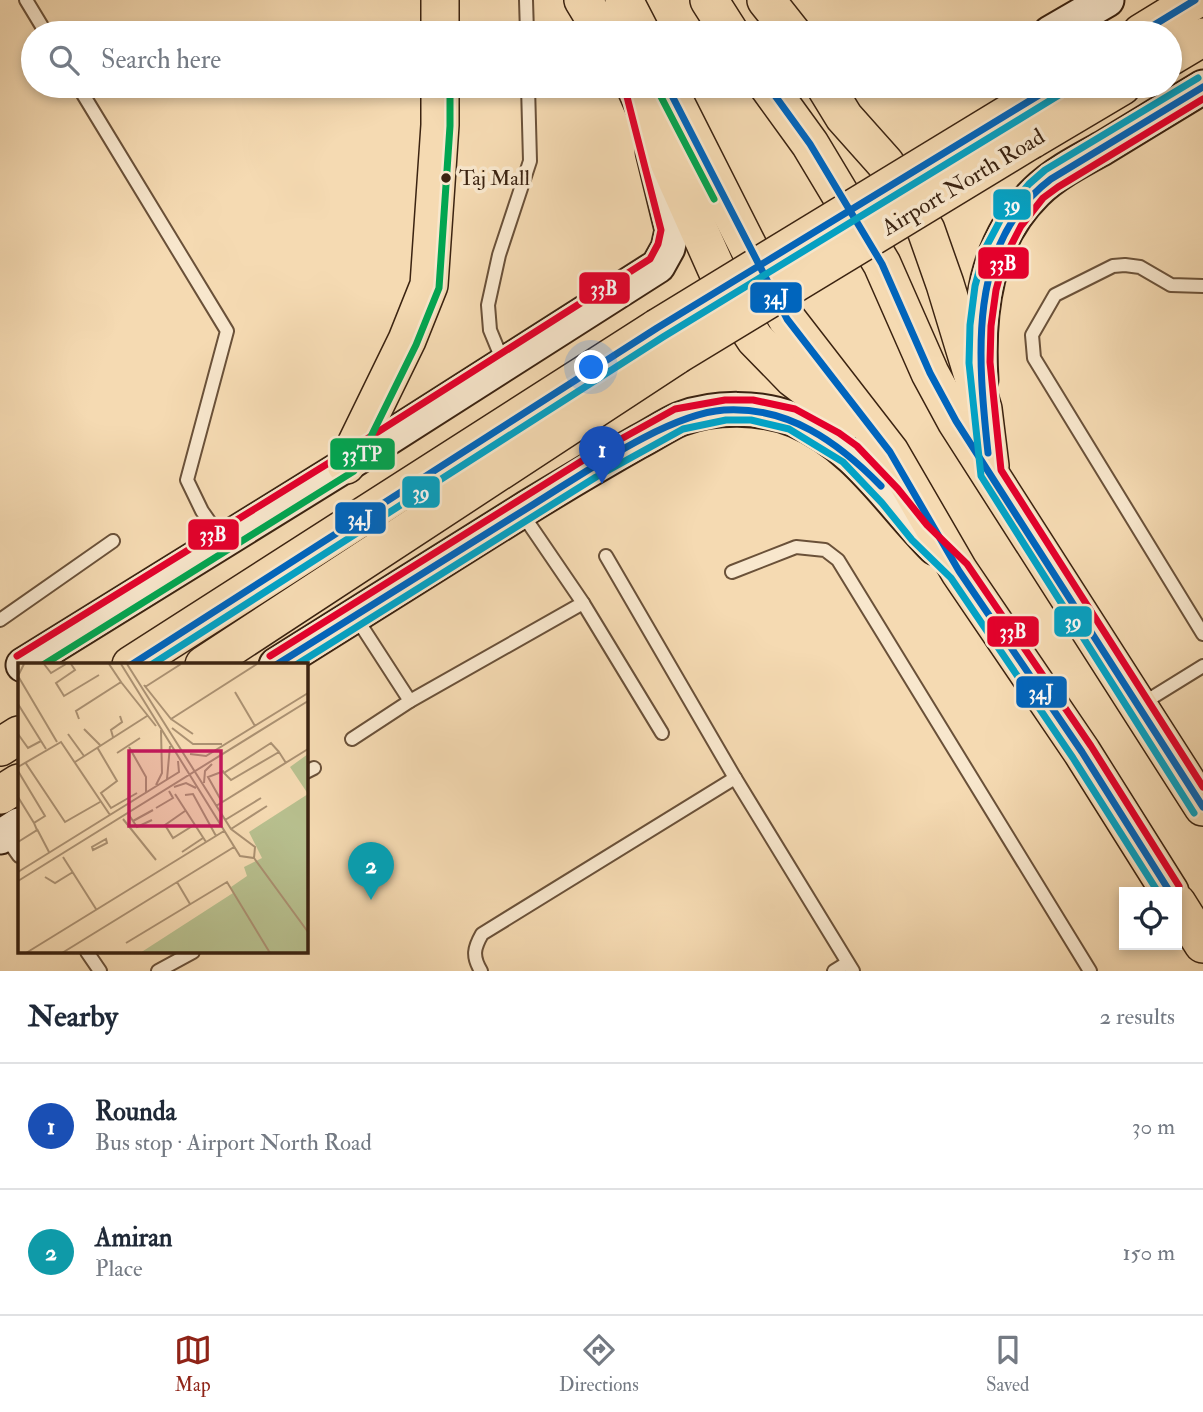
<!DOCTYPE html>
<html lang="en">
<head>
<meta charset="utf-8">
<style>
	body { margin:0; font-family:"IM FELL Double Pica",serif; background:#f2f2f3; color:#1f2937 }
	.controls { position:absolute; right:21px; bottom:21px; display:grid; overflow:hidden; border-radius:0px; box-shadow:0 4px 10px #0003 }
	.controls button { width:63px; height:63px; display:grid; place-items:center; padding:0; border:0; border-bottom:2px solid #e0e1e3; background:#fff; color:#1f2937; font:35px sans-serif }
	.you { position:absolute; left:592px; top:368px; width:24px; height:24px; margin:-18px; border:5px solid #fff; border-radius:50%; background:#1a73e8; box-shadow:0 0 0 10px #1a73e833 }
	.badge { display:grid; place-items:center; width:46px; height:46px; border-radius:50%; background:#8f2418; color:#fff; font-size:23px; font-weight:700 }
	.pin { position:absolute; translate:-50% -58px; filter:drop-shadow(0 2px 4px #0008) }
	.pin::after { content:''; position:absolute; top:37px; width:24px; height:21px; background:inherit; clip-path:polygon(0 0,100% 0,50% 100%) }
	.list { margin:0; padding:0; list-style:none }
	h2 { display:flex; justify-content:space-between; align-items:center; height:91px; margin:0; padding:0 28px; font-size:30px }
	h2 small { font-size:23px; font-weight:400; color:#747a83 }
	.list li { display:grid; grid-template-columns:46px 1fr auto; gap:21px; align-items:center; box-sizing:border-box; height:126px; padding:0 28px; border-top:2px solid #e0e1e3 }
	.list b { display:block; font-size:26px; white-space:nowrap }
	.list p { margin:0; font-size:23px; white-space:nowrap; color:#747a83 }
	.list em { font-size:23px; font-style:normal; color:#747a83 }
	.icon { flex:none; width:38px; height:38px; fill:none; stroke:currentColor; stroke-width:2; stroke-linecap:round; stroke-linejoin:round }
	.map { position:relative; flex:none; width:1203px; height:971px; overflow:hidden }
	.search { position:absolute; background:#fff; box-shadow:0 4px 10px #0003; left:21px; right:21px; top:21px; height:77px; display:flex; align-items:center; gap:18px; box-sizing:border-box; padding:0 24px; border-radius:38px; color:#747a83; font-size:26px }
	.sheet { height:343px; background:#fff }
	nav { display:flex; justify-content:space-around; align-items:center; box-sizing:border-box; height:98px; border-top:2px solid #e0e1e3; background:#fff; font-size:19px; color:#747a83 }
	nav a { display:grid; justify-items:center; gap:4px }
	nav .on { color:#8f2418 }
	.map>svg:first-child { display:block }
</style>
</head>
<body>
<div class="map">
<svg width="1203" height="971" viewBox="0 0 1203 971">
	<rect width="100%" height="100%" fill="#f5dab2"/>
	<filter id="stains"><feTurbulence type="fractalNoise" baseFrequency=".00286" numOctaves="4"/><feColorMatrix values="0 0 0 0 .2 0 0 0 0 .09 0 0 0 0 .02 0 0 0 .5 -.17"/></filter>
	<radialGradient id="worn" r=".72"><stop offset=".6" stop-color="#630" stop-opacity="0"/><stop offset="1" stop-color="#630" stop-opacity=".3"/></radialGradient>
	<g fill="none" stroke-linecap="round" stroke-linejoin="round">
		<g stroke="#6a5139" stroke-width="16">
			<g id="lane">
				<path d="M26,0L46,33"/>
				<path d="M526,0L527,33"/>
				<path d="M78,86L227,331L187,480L202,511L223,541"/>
				<path d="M1203,286L1171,285L1140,267L1125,265L1113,266L1055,295L1032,335L1034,358L1203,634"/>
				<path d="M504,364L490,330L488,305L499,255L530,161L528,86"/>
				<path d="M606,556L735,778L853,971"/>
				<path d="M732,572L796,547L825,550L838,560L1090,971"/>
				<path d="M583,603L662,733"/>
				<path d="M355,616L410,701"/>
				<path d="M0,620L113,541"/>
				<path d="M1140,705L1203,666"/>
				<path d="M352,739L410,701L583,603L521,512"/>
				<path d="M306,772L314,768"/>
				<path d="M4,835L19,856"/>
				<path d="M87,952L100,971"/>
				<path d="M158,971L193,952"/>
				<path d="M481,971C472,956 474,948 482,934L735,778"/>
				<path d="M834,971L847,963"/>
			</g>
		</g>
		<g stroke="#3b2311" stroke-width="37">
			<g id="secondary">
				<path d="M1050,33L1107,0"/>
				<path d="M981,380C977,312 985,242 1036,192C1054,174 1081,160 1103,148C1136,128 1170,107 1203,87"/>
				<path d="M23,665L346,465L658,266L668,248L672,230L653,152"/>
				<path d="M276,665C360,612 444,560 528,507C564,485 601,463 638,442C652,435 666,425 680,419C714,406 761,406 795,420C857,446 889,502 935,548"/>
				<path d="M0,837L19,825"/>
			</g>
		</g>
		<g stroke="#3b2311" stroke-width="40">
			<g id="primary">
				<path d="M440,0V33"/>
				<path d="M583,0L603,33"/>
				<path d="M624,0L641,33"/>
				<path d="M709,0L730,33"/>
				<path d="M766,0L792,33"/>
				<path d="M1141,33L1195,0"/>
				<path d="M1170,57L1203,37"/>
				<path d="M635,86L732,304L755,339L793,378L848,420"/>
				<path d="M667,86L763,276L787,319L890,452L959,571L1082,752L1170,892"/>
				<path d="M768,86L810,144L882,264L930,373L956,421L1203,807"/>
				<path d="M825,86L844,117L885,163L926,230L945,284L983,409L990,466"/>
				<path d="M1013,111L1054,86"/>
				<path d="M1031,140L1122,86"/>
				<path d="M346,465L407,340L429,285L440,125V86"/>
				<path d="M131,665L657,328"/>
				<path d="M204,665L677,355"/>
				<path d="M0,747L19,735"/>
				<path d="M0,795L19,783"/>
				<path d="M1177,903L1203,944"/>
			</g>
		</g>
		<use href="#lane" stroke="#f8e7cd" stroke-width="12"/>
		<use href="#secondary" stroke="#f8e7cd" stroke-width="33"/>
		<use href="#primary" stroke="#f5dab2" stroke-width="37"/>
		<g stroke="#3b2311" stroke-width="40" stroke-linecap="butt">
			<g id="primary-bridge">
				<path d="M657,328L1013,111"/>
				<path d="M677,355L1031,140"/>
			</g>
		</g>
		<use href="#primary-bridge" stroke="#f5dab2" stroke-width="37"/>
		<g stroke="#f8e7cd" stroke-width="12">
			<g id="bus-1">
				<path d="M1141,33L1195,0"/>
				<path d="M667,86L787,319L890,452L959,571L1082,752L1170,892"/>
				<path d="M768,86L810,144L882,264L930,373L956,421L1203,807"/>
				<path d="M988,453C978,359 966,243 1051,179L1203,87"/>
				<path d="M131,665L657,328L1054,86"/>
				<path d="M276,665C362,611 448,557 534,504C583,474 667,414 724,410C788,406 838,442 881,486"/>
			</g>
		</g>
		<g stroke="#f8e7cd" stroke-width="12">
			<g id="bus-2">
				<path d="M151,665L663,337L1059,95"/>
				<path d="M296,665L596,477L683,429L726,420H751L789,429L843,462L882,503L912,540L951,578L1073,758L1158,892"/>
				<path d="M1194,813L981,476L969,363L970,325L975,286L985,249L1003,215L1029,184L1045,170L1198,78"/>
			</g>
		</g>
		<g stroke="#f8e7cd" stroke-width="12">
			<g id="bus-3">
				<path d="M1203,99L1058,187L1043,198L1021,226L1005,257L996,290L991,326L990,362L1001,470L1203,787"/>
				<path d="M17,656L340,456L650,259L658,244L661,230L625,89"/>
				<path d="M270,656L585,459L675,409L725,400H753L795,409L839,433L857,446L898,489L927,525L967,564L1091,746L1179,886"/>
			</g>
		</g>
		<g stroke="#f8e7cd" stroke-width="12">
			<g id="bus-4">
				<path d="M658,91L714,199"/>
				<path d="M43,665L354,471L416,345L439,288L450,126V86"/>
			</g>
		</g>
		<use href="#bus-1" stroke="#0065bd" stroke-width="7"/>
		<use href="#bus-2" stroke="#03a2c5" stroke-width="7"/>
		<use href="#bus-3" stroke="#e4002b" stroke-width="7"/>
		<use href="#bus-4" stroke="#00a651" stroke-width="7"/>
	</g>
	<circle fill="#3b2311" stroke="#f8e7cd" stroke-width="2.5" cx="446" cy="178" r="6"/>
	<g text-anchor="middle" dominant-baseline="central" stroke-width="7" stroke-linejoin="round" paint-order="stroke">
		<g font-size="21" fill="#3b2311" stroke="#f8e7cd" text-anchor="start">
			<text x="459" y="178">Taj Mall</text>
		</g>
		<g font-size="23" fill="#3b2311" stroke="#f8e7cd">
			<text transform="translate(963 182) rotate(-31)">Airport North Road</text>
		</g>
	</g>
	<g transform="translate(18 663)">
		<rect width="290" height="290" fill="#f5dab2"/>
		<path d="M290,91V290H122L215,230L213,224L229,213L226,204L244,195L231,169L290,131L272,104Z" fill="#b8c08f"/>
		<path fill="none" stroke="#ab9172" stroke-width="2" d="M6,1L0,13L39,79M26,1L33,10L48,1M53,1L57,7L38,20L46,33L81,12M103,1L222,193L236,195L237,184L213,166L109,1M103,19L138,63M126,22L153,56L239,1M127,24L163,1M217,29L237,63M0,41L28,86M61,56L58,48L103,19L91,1M153,56L175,71M154,65L175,81H204M66,66L82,82M0,71L10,85L23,78M50,71L66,93M95,74L93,67L104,59L102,53M79,84L99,118L83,130L93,145L119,130M111,84L128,114V130M261,89L253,80L206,110L213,117L261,89L268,100M99,90L122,75M172,91L188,93L290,30M7,99L47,159L82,139M57,99L129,53M0,104L43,79L92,152M0,108L27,153L16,160L19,167L0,179M149,116L152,83M186,120L187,108L194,101M138,122L144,110L143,67M156,124L168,120L178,125M157,131L188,179M167,132L175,131L198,173M0,134L16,160M204,139L190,114L206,108M198,143L290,86M138,145L155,135L151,128M167,148L147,162L155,175L176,162M111,152L119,164L134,157M105,156L138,197M207,157L243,135M115,158L135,147M19,166L31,189M213,166L249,143M88,176L89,180L75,187L74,184ZM164,189L185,175M45,194L78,246M236,195L290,269M0,209L161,109L160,98M27,214L37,220L55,209M0,218L290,38M159,219L172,241M108,280L209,219L252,290M8,290L206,168M44,290L216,184"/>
		<path fill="#c2185b" fill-opacity="0.15" stroke="#c2185b" stroke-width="3.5" d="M111,88H203V163H111Z"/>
		<rect width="290" height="290" fill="none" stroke="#3b2311" stroke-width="3.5"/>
	</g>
	<g stroke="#f8e7cd" stroke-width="2.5">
		<rect x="992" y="188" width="40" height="33" rx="7" fill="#03a2c5"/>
		<rect x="977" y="246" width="53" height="34" rx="7" fill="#e4002b"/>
		<rect x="578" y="271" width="53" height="34" rx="7" fill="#e4002b"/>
		<rect x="749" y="281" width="54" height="33" rx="7" fill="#0065bd"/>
		<rect x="329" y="437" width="67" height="34" rx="7" fill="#00a651"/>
		<rect x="401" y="475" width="40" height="34" rx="7" fill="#03a2c5"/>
		<rect x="334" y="501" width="53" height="34" rx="7" fill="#0065bd"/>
		<rect x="187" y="518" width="53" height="33" rx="7" fill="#e4002b"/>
		<rect x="1053" y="605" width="40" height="33" rx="7" fill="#03a2c5"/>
		<rect x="986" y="615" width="54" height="33" rx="7" fill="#e4002b"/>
		<rect x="1015" y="675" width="53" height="34" rx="7" fill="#0065bd"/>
	</g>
	<g font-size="19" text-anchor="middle" font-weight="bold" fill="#fff">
		<text x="1012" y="211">39</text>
		<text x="1003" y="270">33B</text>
		<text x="604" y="295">33B</text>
		<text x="776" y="304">34J</text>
		<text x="362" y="461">33TP</text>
		<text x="421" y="499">39</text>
		<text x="360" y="525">34J</text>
		<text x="213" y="541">33B</text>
		<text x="1073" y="628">39</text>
		<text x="1013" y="638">33B</text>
		<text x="1041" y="699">34J</text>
	</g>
	<rect width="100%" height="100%" filter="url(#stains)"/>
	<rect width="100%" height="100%" fill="url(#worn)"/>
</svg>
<div class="controls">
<button><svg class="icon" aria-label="locate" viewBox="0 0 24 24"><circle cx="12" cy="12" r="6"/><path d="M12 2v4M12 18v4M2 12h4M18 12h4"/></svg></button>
</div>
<div class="you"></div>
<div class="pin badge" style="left:602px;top:484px;background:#1a4fb4">1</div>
<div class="pin badge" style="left:371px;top:900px;background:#0f9aa8">2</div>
<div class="search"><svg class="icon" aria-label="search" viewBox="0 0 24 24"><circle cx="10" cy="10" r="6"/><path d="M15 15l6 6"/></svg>Search here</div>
</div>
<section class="sheet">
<h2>Nearby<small>2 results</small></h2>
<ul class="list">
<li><span class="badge" style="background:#1a4fb4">1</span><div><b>Rounda</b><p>Bus stop · Airport North Road</p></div><em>30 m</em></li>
<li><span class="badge" style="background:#0f9aa8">2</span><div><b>Amiran</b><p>Place</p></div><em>150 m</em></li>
</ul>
</section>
<nav>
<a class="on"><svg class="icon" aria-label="map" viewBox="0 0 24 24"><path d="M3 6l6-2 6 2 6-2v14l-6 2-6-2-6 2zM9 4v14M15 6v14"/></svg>Map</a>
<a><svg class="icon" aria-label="directions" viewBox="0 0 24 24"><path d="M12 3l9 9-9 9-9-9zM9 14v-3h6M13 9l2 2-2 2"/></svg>Directions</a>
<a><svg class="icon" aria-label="saved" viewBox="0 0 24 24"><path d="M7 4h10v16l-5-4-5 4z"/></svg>Saved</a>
</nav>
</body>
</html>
